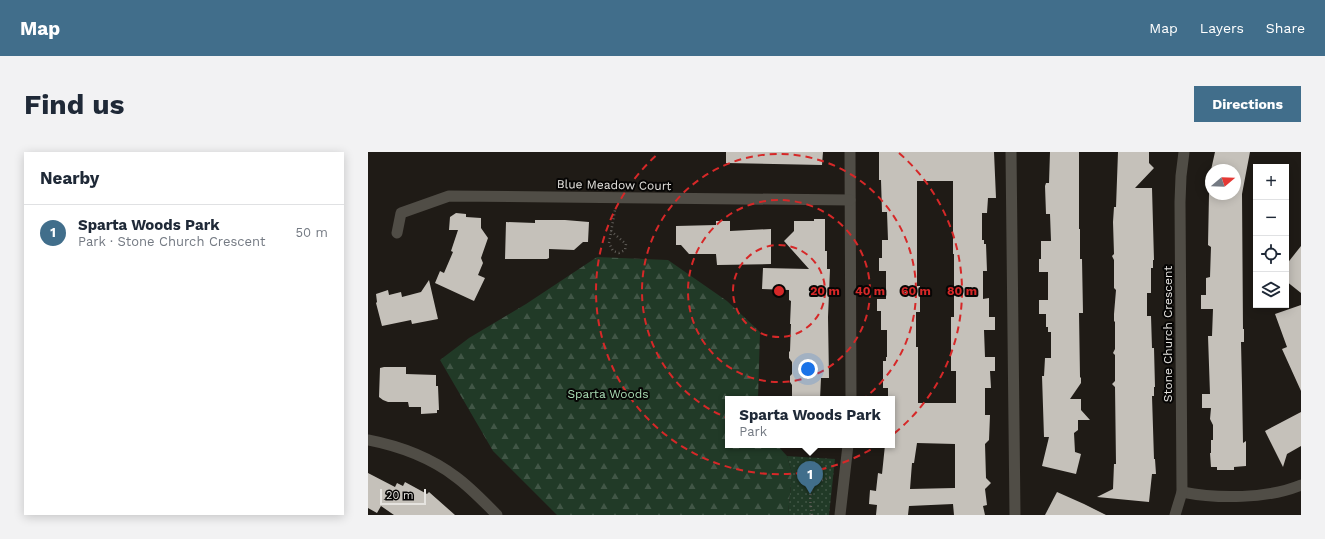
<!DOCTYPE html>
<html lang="en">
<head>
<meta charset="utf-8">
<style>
	body { margin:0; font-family:"Work Sans",sans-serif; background:#f2f2f3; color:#1f2937 }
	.controls { position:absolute; right:12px; top:12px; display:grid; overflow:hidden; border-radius:0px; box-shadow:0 2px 10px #0003 }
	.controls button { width:36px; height:36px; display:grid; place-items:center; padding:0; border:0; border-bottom:1px solid #e0e1e3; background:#fff; color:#1f2937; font:20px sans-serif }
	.compass { position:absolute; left:837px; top:12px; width:36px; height:36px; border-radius:50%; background:#fff; box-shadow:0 2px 10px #0003; rotate:71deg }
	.scale { position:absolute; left:12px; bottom:10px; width:46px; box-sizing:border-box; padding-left:4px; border:2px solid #e6e4e0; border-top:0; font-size:11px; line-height:14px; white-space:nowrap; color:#e6e4e0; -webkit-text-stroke:3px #070605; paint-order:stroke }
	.you { position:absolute; left:440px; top:217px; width:14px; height:14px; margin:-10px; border:3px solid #fff; border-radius:50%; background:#1a73e8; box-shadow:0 0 0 6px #1a73e833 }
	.badge { display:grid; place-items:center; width:26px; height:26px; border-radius:50%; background:#416e8b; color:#fff; font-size:13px; font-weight:700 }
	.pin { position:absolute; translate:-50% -33px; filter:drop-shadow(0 1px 2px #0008) }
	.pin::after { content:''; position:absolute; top:21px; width:14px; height:12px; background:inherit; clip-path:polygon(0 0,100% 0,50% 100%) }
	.popup { position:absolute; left:357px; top:244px; width:170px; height:52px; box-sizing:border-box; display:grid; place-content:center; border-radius:0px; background:#fff; filter:drop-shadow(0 1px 3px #0005); font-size:13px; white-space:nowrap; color:#747a83 }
	.popup b { font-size:15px; color:#1f2937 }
	.popup::after { content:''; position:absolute; left:50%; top:100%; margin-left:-8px; border:8px solid transparent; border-top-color:#fff }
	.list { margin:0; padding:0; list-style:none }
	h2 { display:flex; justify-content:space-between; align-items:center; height:52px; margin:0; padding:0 16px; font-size:17px }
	h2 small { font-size:13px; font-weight:400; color:#747a83 }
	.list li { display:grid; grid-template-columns:26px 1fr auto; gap:12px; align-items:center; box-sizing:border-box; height:56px; padding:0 16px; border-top:1px solid #e0e1e3 }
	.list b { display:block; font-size:15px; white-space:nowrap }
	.list p { margin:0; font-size:13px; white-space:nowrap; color:#747a83 }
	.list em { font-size:13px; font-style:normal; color:#747a83 }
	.icon { flex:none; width:22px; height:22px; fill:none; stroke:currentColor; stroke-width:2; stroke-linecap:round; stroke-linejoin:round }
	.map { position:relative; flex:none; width:933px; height:363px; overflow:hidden; border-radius:0px }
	header { display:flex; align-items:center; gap:24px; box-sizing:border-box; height:56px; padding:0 20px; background:#416e8b; color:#fff }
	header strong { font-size:19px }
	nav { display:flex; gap:22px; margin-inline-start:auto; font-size:14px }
	.intro { display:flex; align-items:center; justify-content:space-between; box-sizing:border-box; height:96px; padding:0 24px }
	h1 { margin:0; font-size:28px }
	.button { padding:10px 18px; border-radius:0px; background:#416e8b; color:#fff; font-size:14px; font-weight:700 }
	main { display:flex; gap:24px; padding:0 24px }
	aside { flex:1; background:#fff; border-radius:0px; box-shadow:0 2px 10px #0003 }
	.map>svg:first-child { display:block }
</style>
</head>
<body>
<header>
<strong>Map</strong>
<nav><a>Map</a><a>Layers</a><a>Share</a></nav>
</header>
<div class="intro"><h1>Find us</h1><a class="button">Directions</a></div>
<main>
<aside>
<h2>Nearby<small></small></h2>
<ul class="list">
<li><span class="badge">1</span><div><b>Sparta Woods Park</b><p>Park · Stone Church Crescent</p></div><em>50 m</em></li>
</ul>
</aside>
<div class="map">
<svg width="933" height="363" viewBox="0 0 933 363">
	<defs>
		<pattern id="forest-firs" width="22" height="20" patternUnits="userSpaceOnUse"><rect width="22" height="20" fill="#213a27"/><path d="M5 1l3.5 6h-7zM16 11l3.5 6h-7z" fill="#415646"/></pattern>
		<pattern id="park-dots" width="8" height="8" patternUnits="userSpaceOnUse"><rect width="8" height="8" fill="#213a27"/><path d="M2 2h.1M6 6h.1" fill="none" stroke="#415646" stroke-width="1.8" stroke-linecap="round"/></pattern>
	</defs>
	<rect width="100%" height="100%" fill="#1f1b16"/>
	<path fill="url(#forest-firs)" d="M229,105L300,108L359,149L392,180L390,247H360V293H409L419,304L424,321L420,363H189L125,299L72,208L101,186L158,152Z"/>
	<path fill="url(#park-dots)" d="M419,304L467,307L461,363H420L424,321Z"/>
	<g fill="#c5c1ba" fill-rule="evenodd">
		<path d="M358,0H455L454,13L358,11Z"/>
		<path d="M511,0H626L628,46H620L619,61H614V88H616V92H618L619,119H615V147L621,146V165H627V178H616L617,205H627V219H622L623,236H617V263H622L621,288L617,292L618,326L623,331L617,337L619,353L615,354L617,363H586L585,352L541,354L540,363H508L509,353L501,352L502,338L508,339L510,321L514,322L517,293H524V247H520V236H515V209H518V205H519V178H513V159H509V147H518V119H511V106H514V88H520L519,60H514L513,28H511ZM549,29H585V102H586V165H583V219H588V251H550V195H548V160H552V134H549ZM549,291L587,292V336L542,337L544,311H546Z"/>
		<path d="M682,0H711V77H712V107H714L715,161H711L712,225L713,226V231L702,247H713V258L722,268H710V278L706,281L707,300L713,302L708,322L674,314L681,285H676L674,224H676L677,206H683V180H680V175H678V162H671V148H680V120H671V107H673V89H683L682,62H678L677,34L678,31H681Z"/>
		<path d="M750,0H781V11L786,16L767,36H784L786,108H785V116H783V141H779V164H783L784,196H786L787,235H786V244H784L786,307H787L788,322H784L781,350L729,345L745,337L746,312H748L747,235L744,232L747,229V203L745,201L747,197V170L746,169V162L748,138L746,136V108L744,104L746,102L745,70L746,55H748Z"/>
		<path d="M847,0H882L874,42L875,177H876V190H873L874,234L875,291L878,289V314L866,315V318H849V315H843L842,301H843V288H845V273L842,267L843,256H834V242H842L840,184H844L845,157H833V143H838V126L842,125L843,95L840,93L841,42H867V18H843Z"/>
		<path d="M88,61L98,62V65L113,66V76L120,86L113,106L115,111L110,123L117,126L106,149L67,131L72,119L76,121L85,100L83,99L90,78H81L82,65Z"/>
		<path d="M446,67H457V99H459V117H462L460,165L461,226H453L452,247H424V233L422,230V224L424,222V210L421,206V200L422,199L423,172H422L423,149L421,148V138L394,137L395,116L441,117L416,89L426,79V69H446Z"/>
		<path d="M167,68H197L221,70L220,90H215L206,98L181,97V106L179,107H137L138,70L167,71Z"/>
		<path d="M348,69H362V79L403,77V112L349,113L348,102H321L313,93H308V74L348,73Z"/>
		<path d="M933,94V141L918,129V113Z"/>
		<path d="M61,128L70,167L44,172L43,168L14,174L8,151L9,150L8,142L20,138L21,143L33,140L34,145L53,140Z"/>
		<path d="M933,153V239L914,197L919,195L907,162Z"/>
		<path d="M16,215H38V222L68,223V234H70L71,258H69V261L53,262V255H41L40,250H20L15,248L11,245L12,216Z"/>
		<path d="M933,260V294L919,302L915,315L897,279Z"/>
		<path d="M0,321L27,335L29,331L35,334L37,330L59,342L61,340L87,363H26L13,354L9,361L0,356Z"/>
		<path d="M689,340L716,352L738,363H677Z"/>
	</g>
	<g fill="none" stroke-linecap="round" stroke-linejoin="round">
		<g stroke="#625f5a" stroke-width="2.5" stroke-dasharray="1 3" stroke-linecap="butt">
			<path d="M243,79L258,92L257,98L251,101L245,99L241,91L247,58"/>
			<path d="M444,363C441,341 439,331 464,325"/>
		</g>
		<g stroke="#504d46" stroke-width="11">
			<path d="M482,0L483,247"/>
			<path d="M643,0L647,363"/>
			<path d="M29,81L33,61L81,44L482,48"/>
			<path d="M0,288C31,294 63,306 88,325C103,336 116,350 129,363"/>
			<path d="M814,340C850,347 899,347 933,333"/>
			<path d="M472,363L480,293"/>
			<path d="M807,363L814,340L812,50L813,24L816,0"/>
		</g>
	</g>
	<g fill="none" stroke="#d62828" stroke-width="2" stroke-dasharray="7 5">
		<circle cx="411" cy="139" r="46"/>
		<circle cx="411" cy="139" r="91"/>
		<circle cx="411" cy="139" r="137"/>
		<path d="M531 1A183 183 0 1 1 291 1"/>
	</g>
	<g text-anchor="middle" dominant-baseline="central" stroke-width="4" stroke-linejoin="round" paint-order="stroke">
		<g font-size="12" fill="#e6e4e0" stroke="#070605">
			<text transform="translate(246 33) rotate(1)">Blue Meadow Court</text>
			<text transform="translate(800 182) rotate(-90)">Stone Church Crescent</text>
		</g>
		<g font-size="12" fill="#abdeb6" stroke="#070605">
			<text x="240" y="242">Sparta Woods</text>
		</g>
	</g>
	<circle cx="411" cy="139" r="6" fill="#d62828" stroke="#070605" stroke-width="2"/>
	<g font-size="12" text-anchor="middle" font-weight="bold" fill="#d62828" stroke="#070605" stroke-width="4" stroke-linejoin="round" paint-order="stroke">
		<text x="457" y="143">20 m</text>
		<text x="502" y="143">40 m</text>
		<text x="548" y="143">60 m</text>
		<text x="594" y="143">80 m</text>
	</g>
</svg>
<div class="controls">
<button>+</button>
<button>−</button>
<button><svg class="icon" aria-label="locate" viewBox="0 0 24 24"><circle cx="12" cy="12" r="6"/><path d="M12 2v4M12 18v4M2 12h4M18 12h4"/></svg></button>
<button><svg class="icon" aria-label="layers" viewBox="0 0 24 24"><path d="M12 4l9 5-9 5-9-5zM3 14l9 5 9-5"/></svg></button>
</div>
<svg class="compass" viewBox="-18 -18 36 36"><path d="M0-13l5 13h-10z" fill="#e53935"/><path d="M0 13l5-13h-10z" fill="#747a83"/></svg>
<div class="scale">20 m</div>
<div class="you"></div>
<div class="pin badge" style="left:442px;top:342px">1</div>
<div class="popup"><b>Sparta Woods Park</b>Park</div>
</div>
</main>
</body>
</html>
